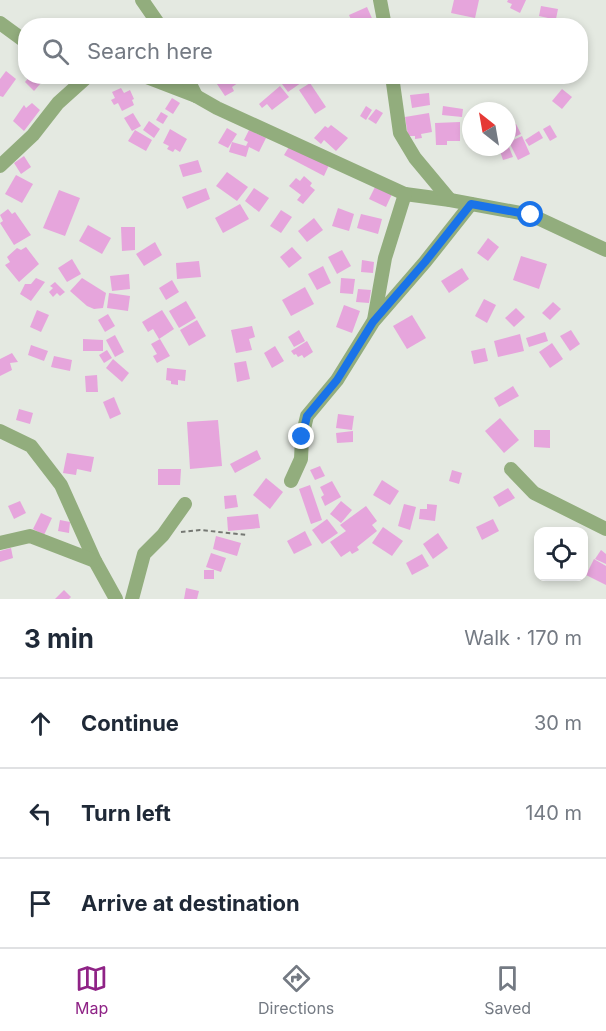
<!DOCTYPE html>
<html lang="en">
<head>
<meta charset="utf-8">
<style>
	body { margin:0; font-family:Inter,sans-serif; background:#f2f2f3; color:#1f2937 }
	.controls { position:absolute; right:18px; bottom:18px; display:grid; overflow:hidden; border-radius:12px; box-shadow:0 3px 9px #0003 }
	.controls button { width:54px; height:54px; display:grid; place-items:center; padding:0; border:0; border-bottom:2px solid #e0e1e3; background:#fff; color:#1f2937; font:30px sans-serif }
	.compass { position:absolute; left:462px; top:102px; width:54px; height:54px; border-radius:50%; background:#fff; box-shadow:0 3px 9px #0003; rotate:329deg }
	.stop { position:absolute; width:18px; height:18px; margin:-14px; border:4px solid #1a73e8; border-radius:50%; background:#fff }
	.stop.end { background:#1a73e8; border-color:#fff; box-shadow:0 2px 6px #0008 }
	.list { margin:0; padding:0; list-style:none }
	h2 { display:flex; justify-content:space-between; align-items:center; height:78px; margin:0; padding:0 24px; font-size:26px }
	h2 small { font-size:20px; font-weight:400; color:#747a83 }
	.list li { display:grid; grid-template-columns:39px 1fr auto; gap:18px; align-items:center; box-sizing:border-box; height:90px; padding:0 24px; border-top:2px solid #e0e1e3 }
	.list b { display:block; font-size:22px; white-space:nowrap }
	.list em { font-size:20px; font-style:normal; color:#747a83 }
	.icon { flex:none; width:33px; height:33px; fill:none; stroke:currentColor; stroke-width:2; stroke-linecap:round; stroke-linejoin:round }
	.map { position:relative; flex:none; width:606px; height:599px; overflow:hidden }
	.search { position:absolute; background:#fff; box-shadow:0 3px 9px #0003; left:18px; right:18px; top:18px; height:66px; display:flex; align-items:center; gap:15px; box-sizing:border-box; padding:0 21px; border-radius:24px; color:#747a83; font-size:22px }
	.sheet { height:348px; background:#fff }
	nav { display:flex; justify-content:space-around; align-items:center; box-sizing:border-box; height:84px; border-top:2px solid #e0e1e3; background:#fff; font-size:16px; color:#747a83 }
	nav a { display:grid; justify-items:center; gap:3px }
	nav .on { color:#8f2386 }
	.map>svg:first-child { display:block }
</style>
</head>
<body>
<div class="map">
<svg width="606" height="599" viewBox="0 0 606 599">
	<rect width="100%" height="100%" fill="#e4e9e1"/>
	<g fill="#e6a5dc">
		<path d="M454,0H479L475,18L451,13Z"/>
		<path d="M508,0H526L520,13L510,8L512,4L507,2Z"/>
		<path d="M541,6L558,9L555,24L547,22L548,18L539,16Z"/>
		<path d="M367,7L374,23L367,26L364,22L354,26L349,15Z"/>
		<path d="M6,71L16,79L3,97L0,96V79Z"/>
		<path d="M30,76H47L34,91L25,82Z"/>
		<path d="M214,76H248L232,87L234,91L225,96L213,78Z"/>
		<path d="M293,76H302L305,80L288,92L282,84Z"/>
		<path d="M310,83L326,107L315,114L299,90Z"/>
		<path d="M280,86L289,97L272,110L267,104L262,108L259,104Z"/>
		<path d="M121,88L124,93L130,90L134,99L132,100L134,105L122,111L118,103L114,105L111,100L115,98L112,92Z"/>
		<path d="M562,89L572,97L562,109L552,101Z"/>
		<path d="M429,93L430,105L412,108L410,95Z"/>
		<path d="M172,98L180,103L173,114L165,109Z"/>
		<path d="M32,103L40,110L24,131L13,121L24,105L26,108Z"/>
		<path d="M366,106L372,110L366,120L360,116Z"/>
		<path d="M443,106L463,109L462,117L442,115Z"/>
		<path d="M376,109L383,113L376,124L368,119Z"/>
		<path d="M161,112L168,116L163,124L156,120Z"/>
		<path d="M133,113L141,126L132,131L124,118Z"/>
		<path d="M429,113L432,132L421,134L422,138L415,139V136H408L405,117Z"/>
		<path d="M149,121L160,129L154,138L143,130Z"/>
		<path d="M460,122V141H447V145H436L435,123Z"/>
		<path d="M516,124L521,134L510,139L507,128Z"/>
		<path d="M331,125L348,138L336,151L324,140L321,144L314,138L325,126L328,128Z"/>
		<path d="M550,125L557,137L550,141L543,129Z"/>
		<path d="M227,128L237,134L228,148L218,143Z"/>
		<path d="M170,129L187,139L180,152L175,149L173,152L167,149L169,146L163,143Z"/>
		<path d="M135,130L152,140L146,151L128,141Z"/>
		<path d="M249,130L266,138L259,152L249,147L246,157L229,152L232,142L246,146L248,142L244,140Z"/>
		<path d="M539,131L543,138L529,146L525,140Z"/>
		<path d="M522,136L530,154L518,160L509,142Z"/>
		<path d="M507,142L513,157L503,160L499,148L507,147Z"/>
		<path d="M290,145L329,165L324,176L284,155Z"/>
		<path d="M24,156L31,167L21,174L14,163Z"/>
		<path d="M198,160L202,172L183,177L179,165Z"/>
		<path d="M227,172L248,187L237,201L216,186Z"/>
		<path d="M16,175L33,184L22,203L5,194Z"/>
		<path d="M304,176L312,183L310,186L315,190L303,204L297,200L301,195L289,186L296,178L300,181Z"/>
		<path d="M375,187L392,194L386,207L369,199Z"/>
		<path d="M206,188L210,199L187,209L182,197Z"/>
		<path d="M254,188L269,198L259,212L245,201Z"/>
		<path d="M59,190L80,198L65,236L43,228Z"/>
		<path d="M240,204L249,219L223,233L215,218Z"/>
		<path d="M338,208L354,214L349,231L332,226Z"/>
		<path d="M8,209L12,214L15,212L31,235L14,245L0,223L3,221L0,215Z"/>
		<path d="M281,210L292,217L281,233L270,226Z"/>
		<path d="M361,214L382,219L378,234L357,228Z"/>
		<path d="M314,218L323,230L307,242L298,231Z"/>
		<path d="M88,225L111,238L102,254L79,241Z"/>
		<path d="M121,227H135V250L122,251Z"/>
		<path d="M488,238L499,247L488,261L477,253Z"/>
		<path d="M155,242L162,255L144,266L136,254Z"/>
		<path d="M26,247L39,264L19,282L5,265L10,262L7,257L17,248L21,250Z"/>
		<path d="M292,247L302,258L289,268L280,257Z"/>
		<path d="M342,250L351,266L337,274L328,257Z"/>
		<path d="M521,256L547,264L539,289L513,280Z"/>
		<path d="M72,259L81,274L67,282L58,268Z"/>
		<path d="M362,260L374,262L373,273L361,272Z"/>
		<path d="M199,261L201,277L177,279L176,263Z"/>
		<path d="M323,266L331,283L317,290L308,274Z"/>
		<path d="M462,268L469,279L449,293L441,281Z"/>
		<path d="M129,274L130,289L112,291L110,276Z"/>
		<path d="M36,278L45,282L31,301L20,294L25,284H31Z"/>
		<path d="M82,278L106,293L103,308L94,309L87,306L70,291Z"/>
		<path d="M341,278L355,279L353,294L340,293Z"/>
		<path d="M172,280L179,292L166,300L159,288Z"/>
		<path d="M55,282L65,292L60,296L57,293L53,297L49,292L53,288L50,286Z"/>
		<path d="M305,287L314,304L291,316L282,300Z"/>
		<path d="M358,289L371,290L369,303L356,302Z"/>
		<path d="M109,293L130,296L128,311L107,308Z"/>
		<path d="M484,299L496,305L487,323L475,316Z"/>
		<path d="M186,301L196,318L179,328L169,311Z"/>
		<path d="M553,302L561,309L550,320L542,313Z"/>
		<path d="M344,305L360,311L352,333L336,327Z"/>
		<path d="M516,308L525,317L514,327L505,318Z"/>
		<path d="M37,310L49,315L41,332L30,327Z"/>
		<path d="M162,310L174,329L159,339L153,329L148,332L142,322Z"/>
		<path d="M108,314L115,326L105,332L98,320Z"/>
		<path d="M412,315L426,338L407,349L393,326Z"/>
		<path d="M197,320L206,336L189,346L180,330Z"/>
		<path d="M252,326L255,337L249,339L252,350L236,353L231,330Z"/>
		<path d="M299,330L305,341L294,347L288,337Z"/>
		<path d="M571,330L580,344L570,351L560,336Z"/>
		<path d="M545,332L548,341L529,347L526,338Z"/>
		<path d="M520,334L524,351L498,357L494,341Z"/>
		<path d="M115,335L124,352L115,357L106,340Z"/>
		<path d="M83,339L103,340V351H83Z"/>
		<path d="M160,339L170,356L157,363L153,356L157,354L151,344Z"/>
		<path d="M307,341L313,352L304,358L302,355L298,357L296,354L294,355L291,351Z"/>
		<path d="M552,343L563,359L550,368L539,352Z"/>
		<path d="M31,345L48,351L44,361L28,355Z"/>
		<path d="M275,346L284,361L272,368L264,353Z"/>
		<path d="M485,348L488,361L474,364L471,351Z"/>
		<path d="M107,350L112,358L104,363L99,355Z"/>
		<path d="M12,353L18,362L10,363L12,370L0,376V359Z"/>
		<path d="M54,356L72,360L70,371L51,367Z"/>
		<path d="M113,359L129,373L122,382L106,368Z"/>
		<path d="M246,361L250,379L237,382L234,363Z"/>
		<path d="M167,368L186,370L185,381L178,380V385L171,384V381L166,380Z"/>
		<path d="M97,375L98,392H86L85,376Z"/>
		<path d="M513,386L519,396L499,407L494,398Z"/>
		<path d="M114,397L121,414L110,419L103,402Z"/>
		<path d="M19,409L33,413L30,424L16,420Z"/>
		<path d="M338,414L354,416L352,430L336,428Z"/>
		<path d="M500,418L519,440L504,453L485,431Z"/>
		<path d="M218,420L222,466L190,469L187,422Z"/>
		<path d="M534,430H550V448L534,447Z"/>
		<path d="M353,431V442L337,443L336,433Z"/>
		<path d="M257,450L261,459L235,473L230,464Z"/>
		<path d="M67,453L94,457L91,472L77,469L76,475L63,473Z"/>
		<path d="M320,466L325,476L315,480L310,470Z"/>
		<path d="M158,469H181L180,485H158Z"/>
		<path d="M452,470L462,473L459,484L449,481Z"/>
		<path d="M266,478L283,492L270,509L253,495Z"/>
		<path d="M382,480L399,491L390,505L373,495Z"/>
		<path d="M332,481L341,497L325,506L321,497L324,495L320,487Z"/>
		<path d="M310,485L322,520L311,524L299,489Z"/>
		<path d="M508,488L515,498L499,507L493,497Z"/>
		<path d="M236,495L238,507L225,509L224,496Z"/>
		<path d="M20,501L26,513L14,519L8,506Z"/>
		<path d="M341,501L352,510L341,523L330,514Z"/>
		<path d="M404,504L416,507L410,530L398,526Z"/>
		<path d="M427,504L437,505L435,521L419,519L420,509H427Z"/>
		<path d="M366,506L377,521L372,525L377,531L357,547L359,550L352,554L350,551L341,557L330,542L346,531L340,525Z"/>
		<path d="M41,513L52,518L44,535L33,529Z"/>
		<path d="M258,514L260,528L228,531L227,517Z"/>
		<path d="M327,519L338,533L322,544L312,530Z"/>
		<path d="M493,519L499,531L482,540L476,527Z"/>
		<path d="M60,520L70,522L69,533L58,531Z"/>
		<path d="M383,527L403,541L392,556L372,543Z"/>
		<path d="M305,531L312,545L294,554L287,541Z"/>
		<path d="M438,533L448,548L433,559L423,544Z"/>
		<path d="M216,536L241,543L237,556L213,549Z"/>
		<path d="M11,548L13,558L0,562V551Z"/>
		<path d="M601,550L606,554V564L595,559Z"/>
		<path d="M211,553L226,558L221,572L206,567Z"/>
		<path d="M422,554L429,566L412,575L406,563Z"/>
		<path d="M594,559L606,566V585L586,575Z"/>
		<rect x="204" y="570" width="10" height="9"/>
		<path d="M186,588L199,591L197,599H184Z"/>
		<path d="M64,590L71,597L69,599H55Z"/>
	</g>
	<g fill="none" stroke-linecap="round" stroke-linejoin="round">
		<path stroke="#757873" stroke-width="2" stroke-dasharray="4.5 3" stroke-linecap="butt" d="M181,532L200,530L248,535"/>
		<g stroke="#92ad7d" stroke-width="14">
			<path d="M142,0L160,26"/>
			<path d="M380,0L385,26"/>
			<path d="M0,23L26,42"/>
			<path d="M144,76L196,96L217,108L405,194L450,200L531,215L606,250"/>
			<path d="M186,76L196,96"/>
			<path d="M392,76L400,133L415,158L450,200"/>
			<path d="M0,166L33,135L58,103L88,76"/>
			<path d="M374,320L385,258L405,194"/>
			<path d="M0,431L31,446L61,485L95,561L116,599"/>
			<path d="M511,469L534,493L606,529"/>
			<path d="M291,481L301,459L302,437L307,416L337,380L373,322L425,262L471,204"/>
			<path d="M0,543L30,536L95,561"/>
			<path d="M132,599L144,554L163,535L185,504"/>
		</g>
	</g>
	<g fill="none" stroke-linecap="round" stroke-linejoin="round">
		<path stroke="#1a73e8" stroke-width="8" d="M302,437L307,416L337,380L373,322L425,262L471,204L531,215"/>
	</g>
</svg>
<div class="controls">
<button><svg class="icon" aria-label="locate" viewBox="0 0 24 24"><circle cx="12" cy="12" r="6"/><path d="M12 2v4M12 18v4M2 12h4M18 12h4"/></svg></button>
</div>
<svg class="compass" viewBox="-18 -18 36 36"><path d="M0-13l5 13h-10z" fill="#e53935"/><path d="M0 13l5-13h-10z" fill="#747a83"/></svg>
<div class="stop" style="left:531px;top:215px"></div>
<div class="stop end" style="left:302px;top:437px"></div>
<div class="search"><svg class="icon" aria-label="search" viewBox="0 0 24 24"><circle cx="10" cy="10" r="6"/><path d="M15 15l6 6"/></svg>Search here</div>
</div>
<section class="sheet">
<h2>3 min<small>Walk · 170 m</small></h2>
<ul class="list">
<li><svg class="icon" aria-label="ahead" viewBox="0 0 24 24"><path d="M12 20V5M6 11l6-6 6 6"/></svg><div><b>Continue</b></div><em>30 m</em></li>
<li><svg class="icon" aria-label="left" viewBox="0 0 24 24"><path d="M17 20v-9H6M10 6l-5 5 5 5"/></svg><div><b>Turn left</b></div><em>140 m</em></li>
<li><svg class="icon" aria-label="arrive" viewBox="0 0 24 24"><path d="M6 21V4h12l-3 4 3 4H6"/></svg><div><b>Arrive at destination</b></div></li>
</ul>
</section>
<nav>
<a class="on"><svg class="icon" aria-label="map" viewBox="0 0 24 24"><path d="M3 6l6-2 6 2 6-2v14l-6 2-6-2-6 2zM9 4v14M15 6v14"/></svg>Map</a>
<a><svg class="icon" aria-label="directions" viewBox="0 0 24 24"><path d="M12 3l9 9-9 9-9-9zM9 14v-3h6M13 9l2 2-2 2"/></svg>Directions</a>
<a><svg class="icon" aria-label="saved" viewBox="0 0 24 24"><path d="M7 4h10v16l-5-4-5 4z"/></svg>Saved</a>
</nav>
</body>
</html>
